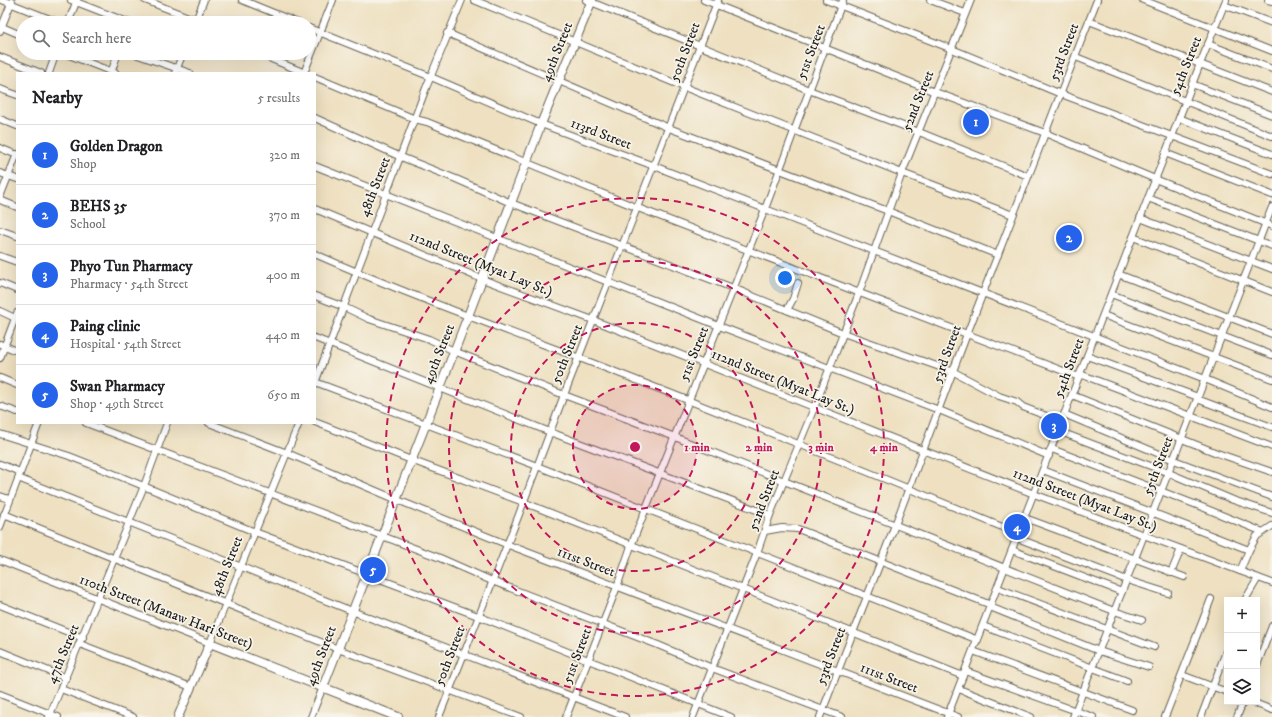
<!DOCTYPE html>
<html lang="en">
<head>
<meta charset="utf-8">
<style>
	body { margin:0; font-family:"IM FELL DW Pica",serif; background:#f2f2f2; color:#202124 }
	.controls { position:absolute; right:12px; bottom:12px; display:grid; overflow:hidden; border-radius:0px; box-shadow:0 4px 16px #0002 }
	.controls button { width:36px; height:36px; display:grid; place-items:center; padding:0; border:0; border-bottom:1px solid #e0e0e0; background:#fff; color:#202124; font:20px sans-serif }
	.you { position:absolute; left:785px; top:278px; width:14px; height:14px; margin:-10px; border:3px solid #fff; border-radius:50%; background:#1a73e8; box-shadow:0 0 0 6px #1a73e833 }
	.badge { display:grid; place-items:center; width:26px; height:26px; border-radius:50%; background:#2563eb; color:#fff; font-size:13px; font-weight:700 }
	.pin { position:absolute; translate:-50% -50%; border:2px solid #fff; box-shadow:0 1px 4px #0006 }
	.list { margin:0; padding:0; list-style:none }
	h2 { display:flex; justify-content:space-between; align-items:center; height:52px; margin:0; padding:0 16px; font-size:17px }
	h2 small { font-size:13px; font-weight:400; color:#757577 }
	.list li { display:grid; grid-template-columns:26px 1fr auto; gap:12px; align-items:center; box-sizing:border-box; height:60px; padding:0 16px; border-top:1px solid #e0e0e0 }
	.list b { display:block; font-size:15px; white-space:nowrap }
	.list p { margin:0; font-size:13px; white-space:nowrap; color:#757577 }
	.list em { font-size:13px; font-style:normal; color:#757577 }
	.icon { flex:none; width:22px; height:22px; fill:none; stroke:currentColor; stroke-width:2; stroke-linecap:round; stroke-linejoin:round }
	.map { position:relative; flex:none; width:1272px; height:717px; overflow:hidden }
	.search { position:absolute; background:#fff; box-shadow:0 4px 16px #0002; left:16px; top:16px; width:300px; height:44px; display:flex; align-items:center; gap:10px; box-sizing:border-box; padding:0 14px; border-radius:22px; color:#757577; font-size:15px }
	.panel { position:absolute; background:#fff; box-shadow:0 4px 16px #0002; left:16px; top:72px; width:300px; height:352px; border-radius:0px }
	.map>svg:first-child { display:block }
</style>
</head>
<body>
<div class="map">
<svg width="1272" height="717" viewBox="0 0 1272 717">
	<rect width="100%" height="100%" fill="#f7f3e8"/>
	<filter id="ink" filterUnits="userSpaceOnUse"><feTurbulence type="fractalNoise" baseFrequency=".025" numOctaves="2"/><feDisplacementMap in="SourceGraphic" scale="8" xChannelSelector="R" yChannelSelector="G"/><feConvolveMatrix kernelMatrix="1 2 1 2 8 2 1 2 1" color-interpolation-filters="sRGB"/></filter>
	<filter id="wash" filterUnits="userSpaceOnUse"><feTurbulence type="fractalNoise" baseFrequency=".012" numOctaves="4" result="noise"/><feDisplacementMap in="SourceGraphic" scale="16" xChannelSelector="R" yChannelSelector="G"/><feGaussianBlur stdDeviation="0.9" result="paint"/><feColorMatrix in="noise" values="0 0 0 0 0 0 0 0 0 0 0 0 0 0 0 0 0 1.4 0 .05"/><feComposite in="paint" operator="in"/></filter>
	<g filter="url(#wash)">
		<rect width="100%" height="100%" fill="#eee0c0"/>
	</g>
	<g filter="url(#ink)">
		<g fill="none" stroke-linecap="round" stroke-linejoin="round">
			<g stroke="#666155" stroke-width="8">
				<g id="minor">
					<path d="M2,0L60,23"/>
					<path d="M71,0L130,23"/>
					<path d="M145,0L196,20"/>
					<path d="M242,0L298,23"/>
					<path d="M474,0L684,87L902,173L1013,215"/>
					<path d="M586,0L809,90L919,132L1028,176"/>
					<path d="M704,0L935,92L1045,133L1155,179L1272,226"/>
					<path d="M826,0L952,49L1061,94L1272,174"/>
					<path d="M930,0L965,13"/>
					<path d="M1143,0L1272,51"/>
					<path d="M1268,0L1272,1"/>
					<path d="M1224,5L1272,23"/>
					<path d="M1089,21L1272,92"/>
					<path d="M68,23L77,0"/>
					<path d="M195,23L204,0"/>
					<path d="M0,26L23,36"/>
					<path d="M309,28L431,77L541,124L654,166L1205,379L1272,407"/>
					<path d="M0,31L12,1"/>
					<path d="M447,33L669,128L888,211L998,255"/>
					<path d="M1208,44L1272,69"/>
					<path d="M64,53L115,73"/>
					<path d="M132,53L190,73"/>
					<path d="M257,53L305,73"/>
					<path d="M0,57L41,73"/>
					<path d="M1076,57L1272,136"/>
					<path d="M49,73L56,53"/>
					<path d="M111,73L118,53"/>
					<path d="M175,73L183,53"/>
					<path d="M304,73L333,0"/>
					<path d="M315,77L415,119L427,122L638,208L1079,377L1080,374L1272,447"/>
					<path d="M1192,84L1272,115"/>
					<path d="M0,89L17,95"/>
					<path d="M315,118L401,157L456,179L511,203L733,288L843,333L954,372L999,396L1017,402L1023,407L1062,422"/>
					<path d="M1179,118L1272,154"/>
					<path d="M0,119L17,126"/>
					<path d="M0,148L17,155"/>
					<path d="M1165,153L1272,195"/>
					<path d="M315,166L719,326L939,410L1049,456"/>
					<path d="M0,173L17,179"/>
					<path d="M0,197L17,154"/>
					<path d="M1148,198L1272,246"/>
					<path d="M0,200L17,207"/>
					<path d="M315,209L482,279L593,320L1034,494L1272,583"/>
					<path d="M1140,218L1272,269"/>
					<path d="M0,230L17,236"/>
					<path d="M1133,237L1272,292"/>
					<path d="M315,254C401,292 489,324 577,357C725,414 872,473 1019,534"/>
					<path d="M0,256L17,262"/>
					<path d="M1118,274L1272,334"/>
					<path d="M0,283L17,290"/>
					<path d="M1111,294L1272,355"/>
					<path d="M315,296L344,307L369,319L429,339L454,351L564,395L675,437L784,481L1114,611L1142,620"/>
					<path d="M787,310L793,299L798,283"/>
					<path d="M0,311L17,319"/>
					<path d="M1103,315L1272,379"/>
					<path d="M315,338L550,432L770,515"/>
					<path d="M0,344L17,351"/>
					<path d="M1087,356L1198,397L1197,399L1272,427"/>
					<path d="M0,358L17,313"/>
					<path d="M0,378L17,385"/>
					<path d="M315,382L537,466L978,640"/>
					<path d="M315,383L426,88L462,0"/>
					<path d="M1072,395L1217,453L1272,472"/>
					<path d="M0,406L17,412"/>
					<path d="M1064,414L1174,460L1272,497"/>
					<path d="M315,422L411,460L523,502L963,676"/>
					<path d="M86,423L440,558L492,581L658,645L712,668L842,717"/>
					<path d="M209,423L287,453L395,499L506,544L958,717"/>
					<path d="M1058,431L1169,473L1233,500L1272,513"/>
					<path d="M0,434L69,456L107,471L255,532L478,616L731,717"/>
					<path d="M1052,449L1202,507L1263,532"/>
					<path d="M0,464L20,472"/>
					<path d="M1043,470L1249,550"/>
					<path d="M18,478L352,611L625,717"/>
					<path d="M0,496L9,499"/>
					<path d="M4,514L338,649L521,717"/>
					<path d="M1025,518L1184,577"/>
					<path d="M0,527L39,423"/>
					<path d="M765,531L782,528L798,529L991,605"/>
					<path d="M1017,538L1127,580L1168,593"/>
					<path d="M1012,550L1122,592"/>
					<path d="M0,560L210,643L299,423"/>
					<path d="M1240,571L1249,550L1257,536L1272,526"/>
					<path d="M1171,573L1181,549"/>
					<path d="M998,588L1154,647"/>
					<path d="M1245,600L1258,578"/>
					<path d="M0,605L83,638"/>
					<path d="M990,607L1099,651L1149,667"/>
					<path d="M983,626L1127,681"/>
					<path d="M80,644L191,687"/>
					<path d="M0,651L66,678"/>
					<path d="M973,651L1132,710"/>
					<path d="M1257,665L1272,626"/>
					<path d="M965,671L1093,717"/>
					<path d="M1182,675L1227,692"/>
					<path d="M61,689L133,717"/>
					<path d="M959,689L1031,717"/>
					<path d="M0,694L58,717"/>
					<path d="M1252,702L1272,710"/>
					<path d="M49,717L144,486L167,423"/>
					<path d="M311,717L323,687"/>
					<path d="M439,717L518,517L564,395L718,0"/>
					<path d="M566,717L617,587L631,546L765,209L843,0"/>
					<path d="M693,717L757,553L770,515L814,408L859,293L902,173L971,0"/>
					<path d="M820,717L895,525L967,334L1097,0"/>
					<path d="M947,717L1200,64L1226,0"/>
					<path d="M1073,717L1272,207"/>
					<path d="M1165,717L1211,599"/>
					<path d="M1201,717L1227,649"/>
					<path d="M1237,717L1243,702"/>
				</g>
			</g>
			<g stroke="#666155" stroke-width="10">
				<g id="major">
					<path d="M323,687L468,316L541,124L592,0"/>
					<path d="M178,717L210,643L398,717"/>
				</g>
			</g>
			<use href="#minor" stroke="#fff" stroke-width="6"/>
			<use href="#major" stroke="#fff" stroke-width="8"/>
		</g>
	</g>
	<circle cx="635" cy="447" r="62" fill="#c2185b" fill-opacity=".12"/>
	<g fill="none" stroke="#c2185b" stroke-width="2" stroke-dasharray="7 5">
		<circle cx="635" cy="447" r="62"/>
		<circle cx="635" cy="447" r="124"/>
		<circle cx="635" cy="447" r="186"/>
		<circle cx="635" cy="447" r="249"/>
	</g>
	<g text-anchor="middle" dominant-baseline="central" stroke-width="3.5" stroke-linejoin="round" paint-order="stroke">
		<g font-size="14" fill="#1c1c1c" stroke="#f7f3e8">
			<text transform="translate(557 52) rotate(-68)">49th Street</text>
			<text transform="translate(685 52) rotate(-69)">50th Street</text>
			<text transform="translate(811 52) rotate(-69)">51st Street</text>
			<text transform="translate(1064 52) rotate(-69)">53rd Street</text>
			<text transform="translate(1186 66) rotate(-68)">54th Street</text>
			<text transform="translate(918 101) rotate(-68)">52nd Street</text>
			<text transform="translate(601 134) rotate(21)">113rd Street</text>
			<text transform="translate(375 187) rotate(-69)">48th Street</text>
			<text transform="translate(481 264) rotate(22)">112nd Street (Myat Lay St.)</text>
			<text transform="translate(439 354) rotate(-68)">49th Street</text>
			<text transform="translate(567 354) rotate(-68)">50th Street</text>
			<text transform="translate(694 354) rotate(-68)">51st Street</text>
			<text transform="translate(947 354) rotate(-70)">53rd Street</text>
			<text transform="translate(1069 368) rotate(-69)">54th Street</text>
			<text transform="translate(783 382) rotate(22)">112nd Street (Myat Lay St.)</text>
			<text transform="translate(1158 466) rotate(-69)">55th Street</text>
			<text transform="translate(764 500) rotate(-69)">52nd Street</text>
			<text transform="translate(1085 500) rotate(21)">112nd Street (Myat Lay St.)</text>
			<text transform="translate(586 562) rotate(21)">111st Street</text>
			<text transform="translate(227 566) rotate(-68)">48th Street</text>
			<text transform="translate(166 612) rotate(21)">110th Street (Manaw Hari Street)</text>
			<text transform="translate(63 654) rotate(-67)">47th Street</text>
			<text transform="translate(321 656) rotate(-69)">49th Street</text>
			<text transform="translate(450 656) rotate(-69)">50th Street</text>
			<text transform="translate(577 656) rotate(-69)">51st Street</text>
			<text transform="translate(831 656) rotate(-69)">53rd Street</text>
			<text transform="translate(889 678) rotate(21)">111st Street</text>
		</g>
	</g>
	<circle cx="635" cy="447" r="6" fill="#c2185b" stroke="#f7f3e8" stroke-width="2"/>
	<g font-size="12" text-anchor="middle" font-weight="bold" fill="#c2185b" stroke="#f7f3e8" stroke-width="3.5" stroke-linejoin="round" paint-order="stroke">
		<text x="697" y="451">1 min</text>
		<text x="759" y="451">2 min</text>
		<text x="821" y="451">3 min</text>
		<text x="884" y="451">4 min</text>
	</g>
</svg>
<div class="controls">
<button>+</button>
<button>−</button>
<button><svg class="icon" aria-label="layers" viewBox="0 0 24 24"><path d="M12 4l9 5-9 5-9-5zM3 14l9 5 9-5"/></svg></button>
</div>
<div class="you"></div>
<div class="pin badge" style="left:976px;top:122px">1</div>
<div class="pin badge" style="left:1069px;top:238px">2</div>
<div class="pin badge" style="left:1054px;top:426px">3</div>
<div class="pin badge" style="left:1017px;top:527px">4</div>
<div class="pin badge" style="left:373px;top:570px">5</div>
<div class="search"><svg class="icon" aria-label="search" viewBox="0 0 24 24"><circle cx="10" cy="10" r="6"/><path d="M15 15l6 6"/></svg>Search here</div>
<section class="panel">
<h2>Nearby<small>5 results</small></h2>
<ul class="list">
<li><span class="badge">1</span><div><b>Golden Dragon</b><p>Shop</p></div><em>320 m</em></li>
<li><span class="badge">2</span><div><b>BEHS 35</b><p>School</p></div><em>370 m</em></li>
<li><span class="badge">3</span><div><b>Phyo Tun Pharmacy</b><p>Pharmacy · 54th Street</p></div><em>400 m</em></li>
<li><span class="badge">4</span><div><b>Paing clinic</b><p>Hospital · 54th Street</p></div><em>440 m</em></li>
<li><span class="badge">5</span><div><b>Swan Pharmacy</b><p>Shop · 49th Street</p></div><em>650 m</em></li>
</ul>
</section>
</div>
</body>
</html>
